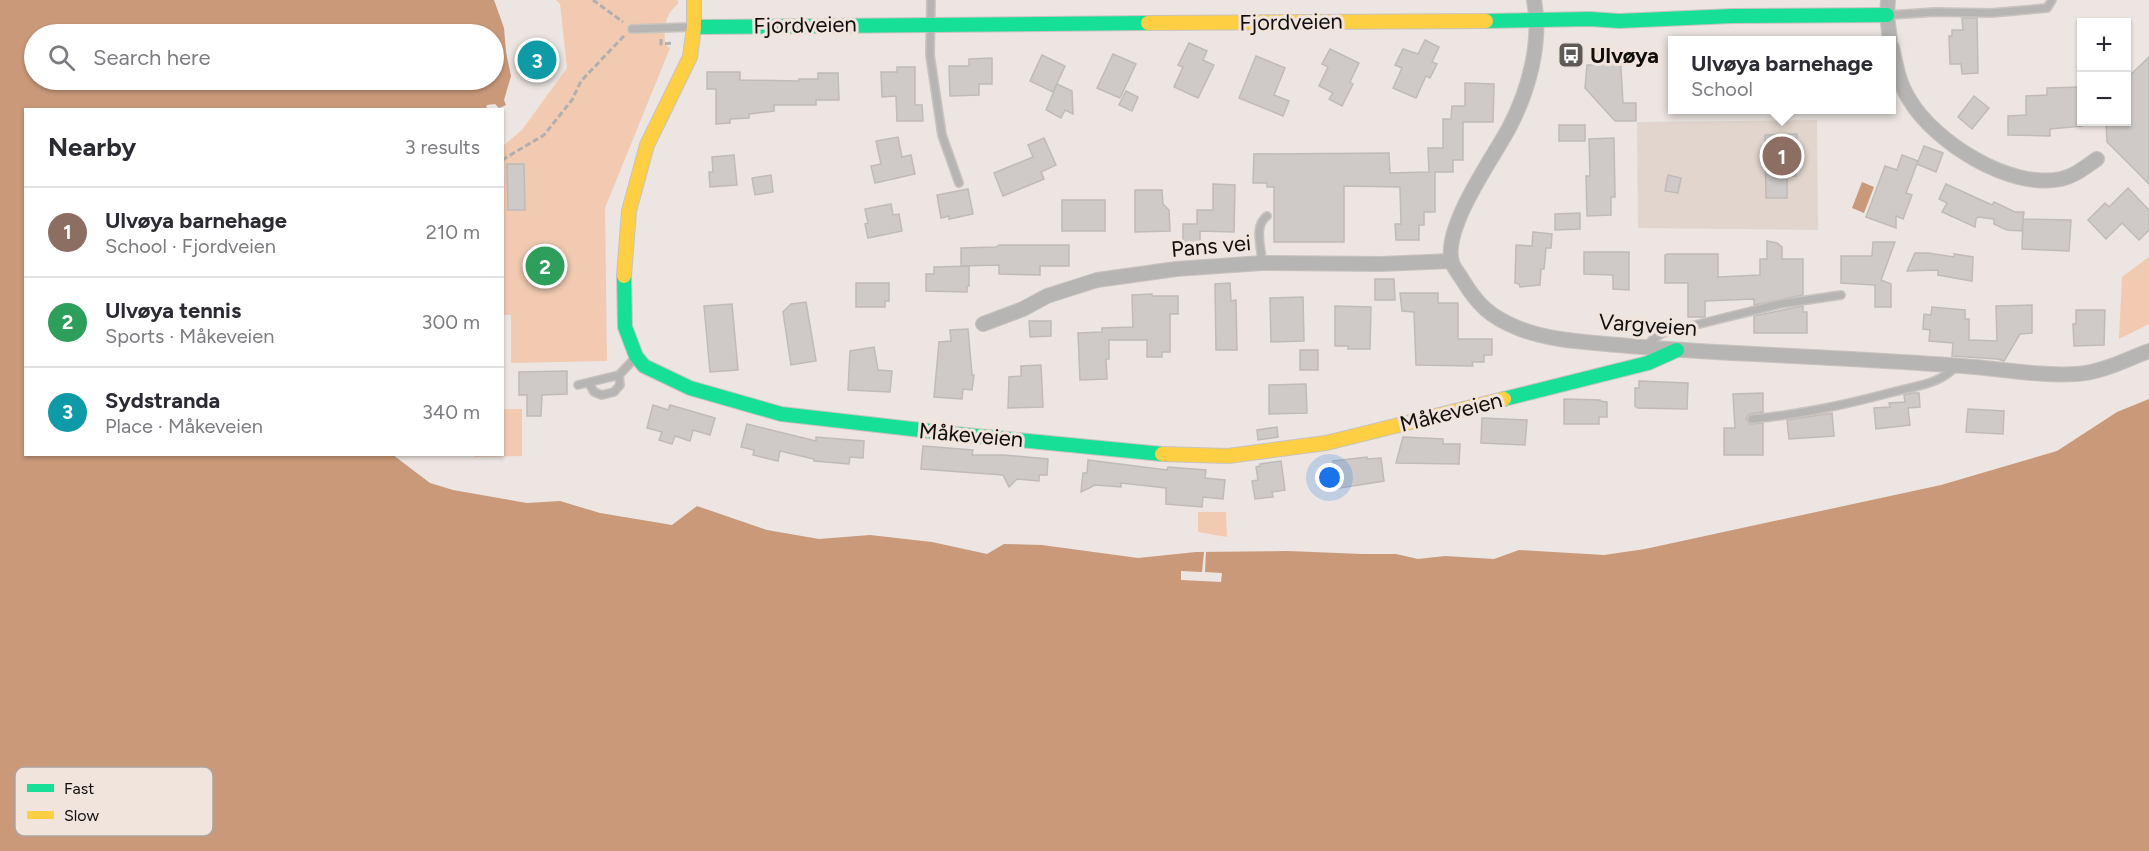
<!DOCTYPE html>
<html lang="en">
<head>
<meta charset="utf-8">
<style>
	body { margin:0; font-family:Figtree,sans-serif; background:#f2f2f3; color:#2b2b33 }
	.controls { position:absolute; right:18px; top:18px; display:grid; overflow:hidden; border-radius:0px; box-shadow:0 2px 4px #0004 }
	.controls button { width:54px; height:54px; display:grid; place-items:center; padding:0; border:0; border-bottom:2px solid #e1e1e2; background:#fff; color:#2b2b33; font:30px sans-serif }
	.you { position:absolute; left:1330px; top:478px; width:21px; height:21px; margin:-15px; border:4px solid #fff; border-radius:50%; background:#1a73e8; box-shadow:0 0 0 9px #1a73e833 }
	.badge { display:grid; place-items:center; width:39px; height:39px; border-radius:50%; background:#2563eb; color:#fff; font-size:20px; font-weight:700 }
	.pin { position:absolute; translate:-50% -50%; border:3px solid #fff; box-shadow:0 2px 6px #0006 }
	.popup { position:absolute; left:1668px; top:36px; width:228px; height:78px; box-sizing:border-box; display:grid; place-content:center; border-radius:0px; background:#fff; filter:drop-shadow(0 2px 4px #0005); font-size:20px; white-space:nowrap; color:#7c7c81 }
	.popup b { font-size:22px; color:#2b2b33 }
	.popup::after { content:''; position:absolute; left:50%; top:100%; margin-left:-12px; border:12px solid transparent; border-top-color:#fff }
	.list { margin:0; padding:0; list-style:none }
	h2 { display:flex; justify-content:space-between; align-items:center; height:78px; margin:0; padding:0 24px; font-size:26px }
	h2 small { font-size:20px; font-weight:400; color:#7c7c81 }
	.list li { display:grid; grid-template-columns:39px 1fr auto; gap:18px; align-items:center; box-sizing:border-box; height:90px; padding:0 24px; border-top:2px solid #e1e1e2 }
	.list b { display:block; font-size:22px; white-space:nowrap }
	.list p { margin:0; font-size:20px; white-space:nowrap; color:#7c7c81 }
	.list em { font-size:20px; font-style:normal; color:#7c7c81 }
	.icon { flex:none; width:33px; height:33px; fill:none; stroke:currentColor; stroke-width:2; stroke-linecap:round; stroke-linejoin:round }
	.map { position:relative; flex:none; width:2149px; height:851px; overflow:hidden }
	.search { position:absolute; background:#fff; box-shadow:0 2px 4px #0004; left:24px; top:24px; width:480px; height:66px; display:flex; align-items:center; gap:15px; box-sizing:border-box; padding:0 21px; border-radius:33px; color:#7c7c81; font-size:22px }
	.panel { position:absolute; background:#fff; box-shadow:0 2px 4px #0004; left:24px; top:108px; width:480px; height:348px; border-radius:0px }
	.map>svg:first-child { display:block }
</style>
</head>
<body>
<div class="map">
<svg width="2149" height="851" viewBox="0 0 2149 851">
	<rect width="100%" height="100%" fill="#ece5e1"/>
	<path fill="#e1d5cd" d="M1817,120L1818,230L1638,228L1637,122Z"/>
	<g fill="#f1cab1">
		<path d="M556,0H678V4C664,16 664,27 665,45L670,48L605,208L607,361L511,363V315H503V146L522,130L567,68L560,4Z"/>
		<path d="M2149,257V324L2119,339L2122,277Z"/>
		<path d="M503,409H522V456L475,457V455L502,454Z"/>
		<path d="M1198,512H1226L1227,537L1198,532Z"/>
	</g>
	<g fill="#c99979" fill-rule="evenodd">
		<path d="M0,0H494L504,28L506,52L511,76L504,100L506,105L499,108L495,104L487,105L486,109L26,110V454L393,455L430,483L453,490L527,503L560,501L600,513L672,525L697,506L767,530L819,539L870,535L932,542L987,554L1004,544L1042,545L1138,558L1196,552L1288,551L1362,554H1396L1418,559L1445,556L1494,559L1519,550L1604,555L1645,549L1941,485L2057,451L2117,412L2149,399V851H0ZM34,34H494V80H34Z"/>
		<path d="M1862,182L1874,187L1864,213L1852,208Z"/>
	</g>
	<path fill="#ece5e1" d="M1204,552H1206L1205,572L1222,573L1221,582L1181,580V571L1202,572Z"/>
	<g fill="#cfcac7" stroke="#bfbbb8" stroke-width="1.5">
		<path d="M1962,18H1977L1978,73L1962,74L1961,64H1950L1949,36H1952V30H1963Z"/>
		<path d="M1425,40L1439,47L1432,62L1437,64L1430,78L1426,76L1416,98L1393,88L1402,68L1395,65L1403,49L1418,54Z"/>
		<path d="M1189,43L1207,51L1203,60L1214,65L1198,98L1174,87L1183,67L1178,65Z"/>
		<path d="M1330,49L1359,63L1350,82L1353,84L1342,106L1329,99L1333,93L1319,86L1328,67L1322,64Z"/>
		<path d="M1597,52H1620L1623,103H1636V121H1615L1585,88L1587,65H1597Z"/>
		<path d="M1113,54L1136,64L1120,98L1097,88Z"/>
		<path d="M1042,55L1065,66L1053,92L1030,81Z"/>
		<path d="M1256,56L1285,68L1274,95L1289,101L1283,116L1239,98Z"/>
		<path d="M2149,57V184L2107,142L2106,122H2127V78Z"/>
		<path d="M992,58V84H979V95L950,96L949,66H969V59Z"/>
		<path d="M897,67H915V105H922L923,121H897L896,96L882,97L881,72H897Z"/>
		<path d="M707,72H740V80L799,81V79H818V73H838L839,100H816V105H774V111L749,114V118L730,119V123L716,124V89H707Z"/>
		<path d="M1465,83L1494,84L1493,122H1463V160H1453V172H1435V212H1424V225H1419V240H1396L1395,224H1401L1400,187L1344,186V242H1274V187H1267V183H1253L1254,154L1389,153L1390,173L1429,172L1428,148H1443V119H1451L1452,106H1465Z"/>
		<path d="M1057,84L1072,91L1073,114L1065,110L1061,118L1046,110Z"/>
		<path d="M2082,87V126L2050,129V136L2008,135V116L2026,115V96L2047,95V88Z"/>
		<path d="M1126,91L1138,97L1132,111L1119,105Z"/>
		<path d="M1974,96L1989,108L1972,129L1958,117Z"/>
		<rect x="1559" y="125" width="26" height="16"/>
		<path d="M1797,134L1796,176H1787V198H1766L1765,135Z"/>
		<path d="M898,137L902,157L911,155L915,174L875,183L871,166L881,164L876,141Z"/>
		<path d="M1044,138L1056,165L1041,172L1044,179L1003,196L994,173L1033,157L1028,145Z"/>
		<path d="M1614,138L1615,197H1611V215L1587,216L1586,176H1590L1589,139Z"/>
		<path d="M1924,146L1943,153L1936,172L1917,164Z"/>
		<path d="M734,155L737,185L710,187L709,172H713L712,157Z"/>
		<path d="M1902,155L1918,161L1906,193L1912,195L1903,219L1896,216V228L1866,217L1885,166L1897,170Z"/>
		<path d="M507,164H524L525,210H508Z"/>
		<path d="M771,175L773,192L755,195L752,178Z"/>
		<path d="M1668,175L1681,178L1678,193L1665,191Z"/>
		<path d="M1213,184L1235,185L1234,232L1200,231V246H1183V224H1197V210H1213Z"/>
		<path d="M1946,184L1992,205L1994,202L2015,212H2024L2023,219L2071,220L2069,251L2022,249L2023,220L2022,231L2007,230L1994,224V219L1978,217L1976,219L1975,227L1942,212L1947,203L1939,199Z"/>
		<path d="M2128,188L2149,210V230L2139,240L2122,223L2106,239L2088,220L2105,203L2109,207Z"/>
		<path d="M968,189L973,214L949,219V216L941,218L937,195Z"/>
		<path d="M1135,190H1162L1163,204L1169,210L1170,231L1135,232Z"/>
		<rect x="1062" y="200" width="43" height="31"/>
		<path d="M891,204L893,215L899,214L902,231L868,238L865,224L868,223L865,209Z"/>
		<path d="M1580,213V229L1555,230V214Z"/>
		<path d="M1533,232L1552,234L1551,248H1546L1544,269H1541L1540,285L1520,287L1519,284L1515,283L1516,245L1532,246Z"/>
		<path d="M1767,241L1777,243L1782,247V259H1803V295L1754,305V299L1705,301V317H1688V283H1665V255L1668,254H1718V277L1760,275V259H1767Z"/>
		<path d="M1873,242H1895L1881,280L1891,284V307H1875V285L1841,283V256H1872Z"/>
		<path d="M999,245H1069V266H1040V275L999,274V265L961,266V248L996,247Z"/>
		<path d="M1584,252H1629V290L1613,289V275L1584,274Z"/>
		<path d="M1915,253H1928L1954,257V254L1973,257L1972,281L1938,275V270L1907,271Z"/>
		<path d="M969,266V286H967V292L926,291V274H934V267Z"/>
		<path d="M1375,279H1394L1395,300H1375Z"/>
		<path d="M856,283H889V301H885V307H856Z"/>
		<path d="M1230,283L1231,301L1236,300L1237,350H1216L1215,284Z"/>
		<path d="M1400,293H1438V303H1458V339H1492V355H1484V362H1472L1473,366L1416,365L1414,312L1402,311Z"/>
		<path d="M1152,294V296H1178V314H1170V352H1162V357H1147V340H1109V359H1106L1107,379L1080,380L1078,333L1102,332V328L1133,327L1132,295Z"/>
		<path d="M1303,297L1304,341L1271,342L1270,298Z"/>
		<path d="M806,302L816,361L791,365L783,312L791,304Z"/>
		<path d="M732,304L738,370L710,372L704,306Z"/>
		<path d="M2032,305V333L2020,334L2004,361L1998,359L1952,356L1953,343L1929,341L1930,330L1923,329L1924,314L1931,315L1932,307L1965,310V319H1969V340L1997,341L1996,306Z"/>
		<path d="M1335,306L1371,307L1370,349H1348V346H1335Z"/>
		<path d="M1803,306V312H1807V333H1754V316Z"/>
		<path d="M2076,310H2105L2104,345L2074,346L2073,324H2076Z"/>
		<path d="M1029,321H1051V336L1030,337Z"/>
		<path d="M968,329L972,375H974L972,390L963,389L962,399L934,397L939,342L951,341L950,330Z"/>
		<path d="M874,347L878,370L892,371L890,392L848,390L850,351Z"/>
		<rect x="1300" y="350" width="18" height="20"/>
		<path d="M1041,365L1043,407L1008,408L1009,377L1021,376V366Z"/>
		<path d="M567,371V394L542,395L541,416H527V395H519V372Z"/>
		<path d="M1639,381L1688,383L1687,409L1638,408L1635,406V388H1639Z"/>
		<path d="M1306,384L1307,413L1269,414V385Z"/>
		<path d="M1763,393V412L1749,414L1746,419L1750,424L1763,423V455H1724V428H1735L1733,394Z"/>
		<path d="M1912,393H1919L1920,407L1908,408L1910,425L1876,429L1874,408L1890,407L1889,403L1905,402L1904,395Z"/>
		<path d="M1564,399L1600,400V401L1607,402V417H1599V424H1564Z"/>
		<path d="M653,405L668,410L670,405L715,418L710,435L693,430L690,441L675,436L672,444L659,440L662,432L647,428Z"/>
		<path d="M1968,409L2004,411L2003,434L1966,432Z"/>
		<path d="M1832,413L1834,436L1789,439L1787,420Z"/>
		<path d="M1482,418L1527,420L1525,445L1481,443Z"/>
		<path d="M747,424L816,441V437L864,441L863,458L850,457L849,464L814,461V459L780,451L778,461L753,455L754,450L741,447Z"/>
		<path d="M1277,427L1278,437L1258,440L1257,430Z"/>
		<path d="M1403,437L1443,439V444H1460L1459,464L1396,463Z"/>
		<path d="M923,446L973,450L972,455H1004L1048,459L1047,475H1039V481L1017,479L1009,487L1003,475L921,469Z"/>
		<path d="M1367,457V459L1381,458L1384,481L1334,489L1332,470H1334L1333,461Z"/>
		<path d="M1088,460L1167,470L1168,467L1206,470L1205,478L1225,480L1223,499L1203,497L1202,507L1166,504V488L1121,483V487L1095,485L1081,492L1083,473H1087Z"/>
		<path d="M1281,461L1285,490L1272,492L1273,497L1255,499L1252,481L1258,480L1256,467L1260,466V464Z"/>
	</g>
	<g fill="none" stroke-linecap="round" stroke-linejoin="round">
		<g stroke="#c8c3bf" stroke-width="10">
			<g id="lane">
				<path d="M931,0L930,55L942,135L959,183"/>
				<path d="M1890,15L1935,12L1991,13L2047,8L2052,0"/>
				<path d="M632,29L692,27"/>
				<path d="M1262,263C1262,248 1253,226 1267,216"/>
				<path d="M1646,347L1653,339L1663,333L1780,304L1841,295"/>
				<path d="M589,383L594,392L602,395L614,392L620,385L619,375"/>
				<path d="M578,385L619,375L635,358"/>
				<path d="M1752,419C1803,414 1844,405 1893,392C1915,386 1941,384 1956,366"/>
			</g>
		</g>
		<g stroke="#c8c3bf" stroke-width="16">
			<g id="street">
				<path d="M1534,0C1542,42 1529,90 1509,128C1493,158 1442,228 1452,262C1453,267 1459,274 1462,279C1477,304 1490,317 1518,328C1552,342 1592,342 1629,346C1708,353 1788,355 1868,360C1904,362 1939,364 1975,367C2009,370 2042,376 2076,374C2101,373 2127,359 2149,351"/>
				<path d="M1888,0L1887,15L1890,40"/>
				<path d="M1892,47C1896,66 1899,83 1909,99C1934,142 2010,190 2061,179C2075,176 2085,167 2097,159"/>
				<path d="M983,324L1023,309L1047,296L1097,280L1176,269L1262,263L1381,264L1451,261"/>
			</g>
		</g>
		<g stroke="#c8c3bf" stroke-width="16">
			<g id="fast">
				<path d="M1486,21L1590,19L1619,21L1732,16L1887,15"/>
				<path d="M694,27L1148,23"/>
				<path d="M624,276L625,327L636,356L644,366L690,388L781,414L956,434L1162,454"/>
				<path d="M1504,399L1648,363L1677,350"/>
			</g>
		</g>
		<g stroke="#c8c3bf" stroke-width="16">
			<g id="slow">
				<path d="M1148,23L1486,21"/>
				<path d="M624,276L629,211L647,145L690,57L694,27V0"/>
				<path d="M1162,454L1228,456L1326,443L1504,399"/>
			</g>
		</g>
		<g stroke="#b2afae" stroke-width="3" stroke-dasharray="6 3" stroke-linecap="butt">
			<path d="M593,0L623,22"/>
			<path d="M661,39V44L673,43"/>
			<path d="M502,160L544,135L572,100L581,81L624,36"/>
		</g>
		<use href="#lane" stroke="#b7b5b4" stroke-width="7"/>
		<use href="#street" stroke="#b7b5b4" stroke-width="14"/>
		<use href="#fast" stroke="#16e098" stroke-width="14"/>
		<use href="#slow" stroke="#ffcf43" stroke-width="14"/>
	</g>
	<defs>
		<g id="bus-square" transform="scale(1.35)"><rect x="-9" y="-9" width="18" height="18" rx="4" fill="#5d5955" stroke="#f0e4dd"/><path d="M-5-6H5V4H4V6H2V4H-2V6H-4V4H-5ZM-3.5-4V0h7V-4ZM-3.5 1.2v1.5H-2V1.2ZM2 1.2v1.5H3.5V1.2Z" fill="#fff"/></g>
	</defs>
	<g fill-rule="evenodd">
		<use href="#bus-square" x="1571" y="55"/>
	</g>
	<g text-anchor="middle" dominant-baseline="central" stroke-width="6" stroke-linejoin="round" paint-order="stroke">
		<g font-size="22" fill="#100d0a" stroke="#f0e4dd">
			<text transform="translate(1291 22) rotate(-1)">Fjordveien</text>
			<text transform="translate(805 25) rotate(-1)">Fjordveien</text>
			<text transform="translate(1211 246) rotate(-5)">Pans vei</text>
			<text transform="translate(1648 325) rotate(4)">Vargveien</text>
			<text transform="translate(1451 412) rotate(-14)">Måkeveien</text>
			<text transform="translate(971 435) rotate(5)">Måkeveien</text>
		</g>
		<g font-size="22" font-weight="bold" fill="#100d0a" stroke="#f0e4dd" text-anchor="start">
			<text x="1590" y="55">Ulvøya</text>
		</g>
	</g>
	<rect x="15" y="767" width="198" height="69" rx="9" fill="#f0e4dd" stroke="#ada49e" stroke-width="1.5"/>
	<rect x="27" y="784" width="27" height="8" fill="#16e098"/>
	<rect x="27" y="811" width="27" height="8" fill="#ffcf43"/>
	<g font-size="16" fill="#100d0a">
		<text x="64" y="794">Fast</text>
		<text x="64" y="821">Slow</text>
	</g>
</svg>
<div class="controls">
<button>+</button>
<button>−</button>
</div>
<div class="you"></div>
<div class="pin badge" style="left:1782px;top:156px;background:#8d6e63">1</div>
<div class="popup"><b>Ulvøya barnehage</b>School</div>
<div class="pin badge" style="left:545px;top:266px;background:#2e9e5b">2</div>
<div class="pin badge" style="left:537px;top:60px;background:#0f9aa8">3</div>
<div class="search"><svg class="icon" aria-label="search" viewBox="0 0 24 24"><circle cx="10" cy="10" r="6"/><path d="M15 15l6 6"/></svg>Search here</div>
<section class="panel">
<h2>Nearby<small>3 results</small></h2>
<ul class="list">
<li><span class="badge" style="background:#8d6e63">1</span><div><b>Ulvøya barnehage</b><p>School · Fjordveien</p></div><em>210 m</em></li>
<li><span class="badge" style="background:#2e9e5b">2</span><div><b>Ulvøya tennis</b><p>Sports · Måkeveien</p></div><em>300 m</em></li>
<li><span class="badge" style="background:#0f9aa8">3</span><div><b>Sydstranda</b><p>Place · Måkeveien</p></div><em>340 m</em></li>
</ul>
</section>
</div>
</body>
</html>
